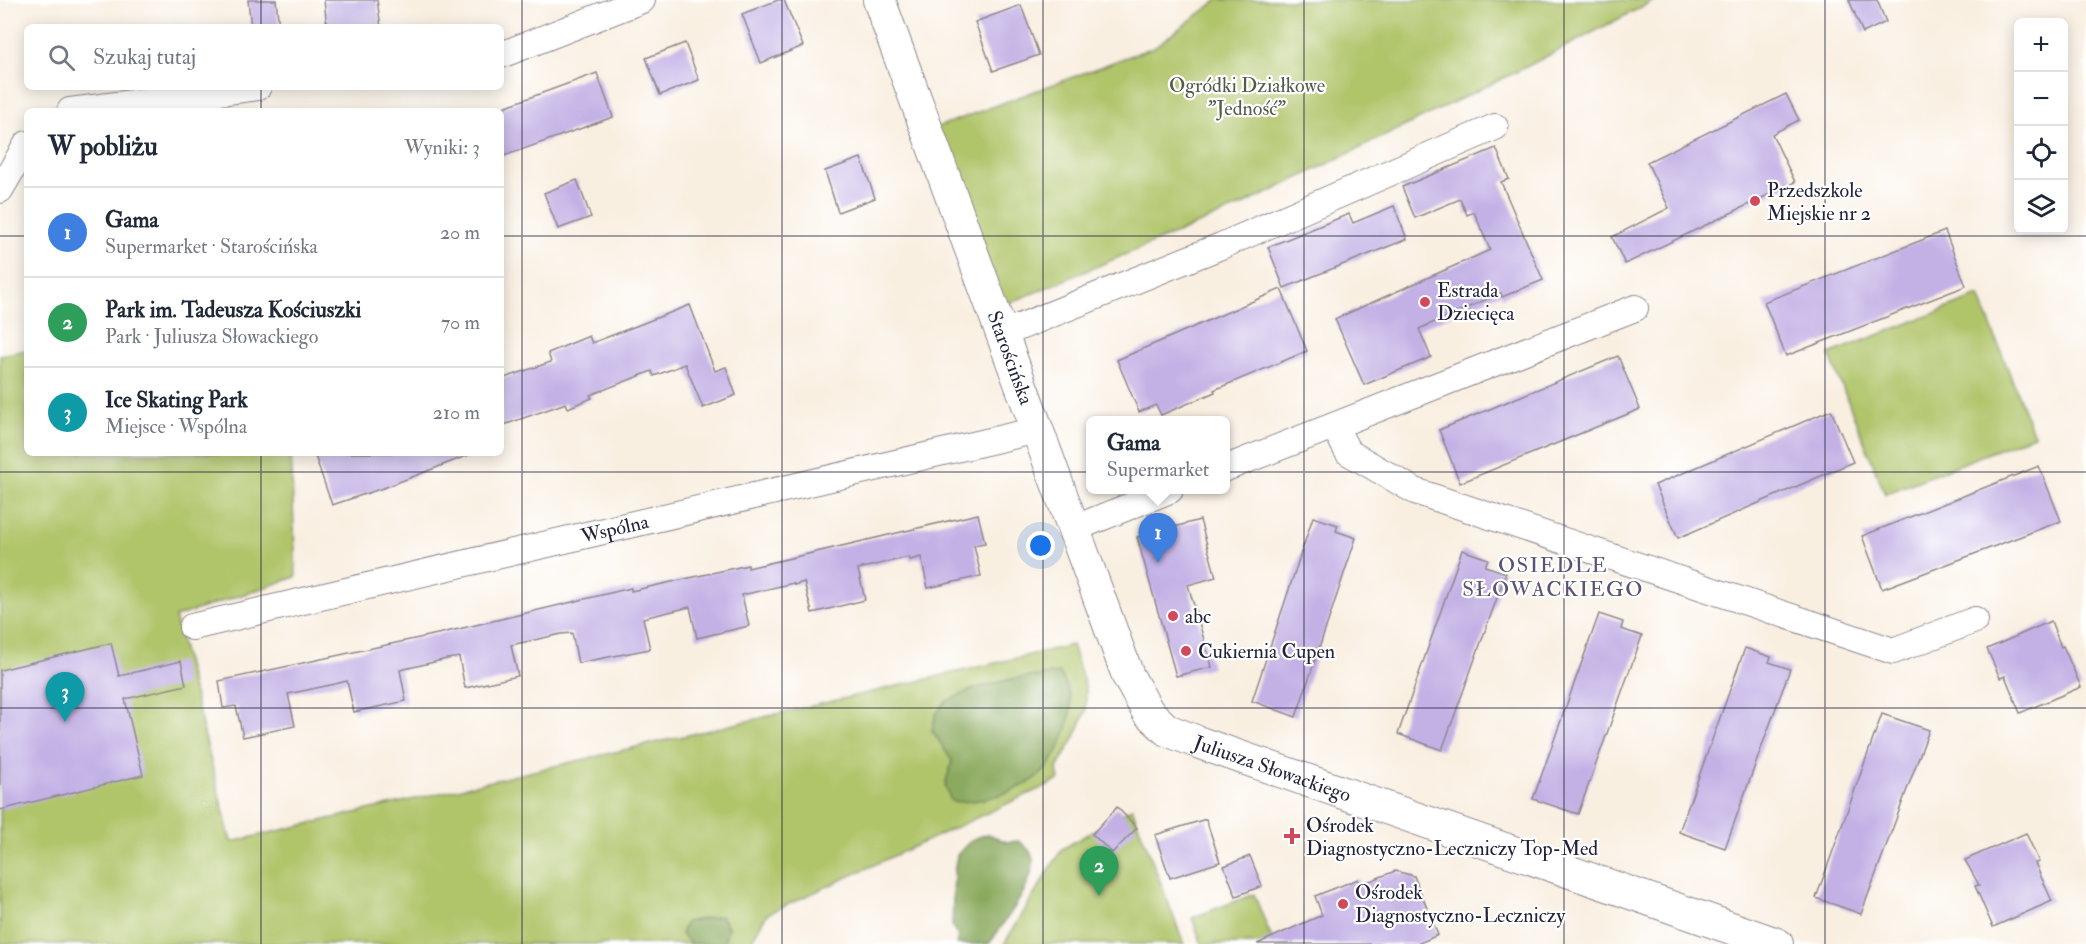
<!DOCTYPE html>
<html lang="pl">
<head>
<meta charset="utf-8">
<style>
	body { margin:0; font-family:"IM FELL Double Pica",serif; background:#f2f2f3; color:#1f2937 }
	.controls { position:absolute; right:18px; top:18px; display:grid; overflow:hidden; border-radius:9px; box-shadow:0 3px 15px #0003 }
	.controls button { width:54px; height:54px; display:grid; place-items:center; padding:0; border:0; border-bottom:2px solid #e0e1e3; background:#fff; color:#1f2937; font:30px sans-serif }
	.you { position:absolute; left:1041px; top:546px; width:21px; height:21px; margin:-15px; border:4px solid #fff; border-radius:50%; background:#1a73e8; box-shadow:0 0 0 9px #1a73e833 }
	.badge { display:grid; place-items:center; width:39px; height:39px; border-radius:50%; background:#d1495b; color:#fff; font-size:20px; font-weight:700 }
	.pin { position:absolute; translate:-50% -50px; filter:drop-shadow(0 2px 3px #0008) }
	.pin::after { content:''; position:absolute; top:32px; width:21px; height:18px; background:inherit; clip-path:polygon(0 0,100% 0,50% 100%) }
	.popup { position:absolute; left:1086px; top:416px; width:144px; height:78px; box-sizing:border-box; display:grid; place-content:center; border-radius:9px; background:#fff; filter:drop-shadow(0 2px 4px #0005); font-size:20px; white-space:nowrap; color:#747a83 }
	.popup b { font-size:22px; color:#1f2937 }
	.popup::after { content:''; position:absolute; left:50%; top:100%; margin-left:-12px; border:12px solid transparent; border-top-color:#fff }
	.list { margin:0; padding:0; list-style:none }
	h2 { display:flex; justify-content:space-between; align-items:center; height:78px; margin:0; padding:0 24px; font-size:26px }
	h2 small { font-size:20px; font-weight:400; color:#747a83 }
	.list li { display:grid; grid-template-columns:39px 1fr auto; gap:18px; align-items:center; box-sizing:border-box; height:90px; padding:0 24px; border-top:2px solid #e0e1e3 }
	.list b { display:block; font-size:22px; white-space:nowrap }
	.list p { margin:0; font-size:20px; white-space:nowrap; color:#747a83 }
	.list em { font-size:20px; font-style:normal; color:#747a83 }
	.icon { flex:none; width:33px; height:33px; fill:none; stroke:currentColor; stroke-width:2; stroke-linecap:round; stroke-linejoin:round }
	.map { position:relative; flex:none; width:2086px; height:944px; overflow:hidden }
	.search { position:absolute; background:#fff; box-shadow:0 3px 15px #0003; left:24px; top:24px; width:480px; height:66px; display:flex; align-items:center; gap:15px; box-sizing:border-box; padding:0 21px; border-radius:9px; color:#747a83; font-size:22px }
	.panel { position:absolute; background:#fff; box-shadow:0 3px 15px #0003; left:24px; top:108px; width:480px; height:348px; border-radius:9px }
	.map>svg:first-child { display:block }
</style>
</head>
<body>
<div class="map">
<svg width="2086" height="944" viewBox="0 0 2086 944">
	<rect width="100%" height="100%" fill="#fff"/>
	<filter id="ink" filterUnits="userSpaceOnUse"><feTurbulence type="fractalNoise" baseFrequency=".0167" numOctaves="2"/><feDisplacementMap in="SourceGraphic" scale="12" xChannelSelector="R" yChannelSelector="G"/><feConvolveMatrix kernelMatrix="1 2 1 2 8 2 1 2 1" color-interpolation-filters="sRGB"/></filter>
	<filter id="wash" filterUnits="userSpaceOnUse"><feTurbulence type="fractalNoise" baseFrequency=".008" numOctaves="4" result="noise"/><feDisplacementMap in="SourceGraphic" scale="24" xChannelSelector="R" yChannelSelector="G"/><feGaussianBlur stdDeviation="1.35" result="paint"/><feColorMatrix in="noise" values="0 0 0 0 0 0 0 0 0 0 0 0 0 0 0 0 0 1.4 0 .05"/><feComposite in="paint" operator="in"/></filter>
	<g filter="url(#wash)">
		<rect width="100%" height="100%" fill="#f9efe1"/>
		<g fill="#b0c56a" stroke="#697452" stroke-width="1.5">
			<path d="M1218,0H1655L1528,66L1241,206L993,310L927,131L1154,47Z"/>
			<path d="M1979,296L2034,435L1885,494L1829,354Z"/>
			<path d="M27,350V453H291L296,577L175,617L231,842L1072,645L1086,689V711L1074,739L1057,768L1059,780L767,914L749,944H0V355Z"/>
			<path d="M1132,808L1184,944H1004L1062,849Z"/>
			<path d="M1254,894L1274,944H1202L1192,918Z"/>
		</g>
		<g fill="#8caa5e" stroke="#57664c" stroke-width="1.5">
			<path d="M1060,673C1065,683 1072,696 1071,708C1070,727 1056,761 1041,774C1022,791 976,805 951,801L945,785L952,761L932,730L936,714L945,702L973,689L1012,679Z"/>
			<path d="M987,834L1007,842L1019,841C1025,846 1032,851 1033,860C1034,886 1003,923 989,944H957L958,936L952,926L954,872L957,855L971,840Z"/>
			<path d="M721,916L728,927L724,944H691L681,934L686,922Z"/>
		</g>
		<g id="blocks">
			<g fill="#c3b1e5">
				<path d="M248,0H276L279,27H251Z"/>
				<path d="M324,0H377L381,27H327Z"/>
				<path d="M778,0H784L803,46L761,63L742,14Z"/>
				<path d="M1849,0H1877L1886,22L1863,33Z"/>
				<path d="M1021,5L1039,55L993,71L975,22Z"/>
				<path d="M685,43L699,80L660,95L646,58Z"/>
				<path d="M597,73L613,117L501,157V108Z"/>
				<path d="M1786,94L1799,120L1772,134L1795,182L1625,264L1612,237L1669,208L1647,162Z"/>
				<path d="M1496,148L1509,179L1501,182L1543,280L1502,297L1501,293L1419,329L1431,357L1364,385L1335,319L1490,250L1474,212L1467,215L1460,199L1415,218L1402,187Z"/>
				<path d="M861,158L875,198L838,212L825,171Z"/>
				<path d="M577,180L591,217L558,229L544,193Z"/>
				<path d="M1394,206L1407,239L1284,288L1268,247L1349,214L1353,223Z"/>
				<path d="M1945,231L1966,286L1786,356L1764,302Z"/>
				<path d="M1281,289L1307,351L1214,390L1215,392L1161,415L1156,405L1139,412L1117,360Z"/>
				<path d="M690,305L715,371L726,367L736,395L703,408L685,364L654,376L652,371L590,395L592,398L568,408L566,403L501,426V379L551,362L548,353L589,336L592,343Z"/>
				<path d="M1618,356L1640,409L1460,483L1439,430Z"/>
				<path d="M1831,410L1853,462L1678,538L1655,485Z"/>
				<path d="M314,453H469V455L386,487L332,505Z"/>
				<path d="M2039,466L2061,521L1882,589L1862,536Z"/>
				<path d="M978,514L985,543L974,545L981,576L928,588L921,557L910,560L909,557L858,569L865,600L812,613L804,582L794,585L793,583L742,595L749,626L697,638L690,607L643,618L650,649L578,663L572,633L561,634L511,645L518,676L465,688L459,657L447,659L400,670L406,701L354,712L347,681L335,684L288,694L295,726L243,737L236,706L223,708L219,681L442,633L631,588V591L748,565V568Z"/>
				<path d="M1313,517L1338,525L1336,531L1356,538L1296,717L1252,701Z"/>
				<path d="M1200,520L1216,577L1188,585L1212,667L1176,676L1137,537Z"/>
				<path d="M1462,550L1488,559L1485,566L1506,573L1442,750L1398,734Z"/>
				<path d="M1599,614L1623,622L1621,629L1642,636L1578,814L1533,799Z"/>
				<path d="M2051,621L2061,647L2063,646L2081,687L2020,713L2005,676L2000,678L1987,649Z"/>
				<path d="M111,643L119,676L181,661L186,685L125,699L143,775L0,810V670Z"/>
				<path d="M1745,648L1771,657L1769,662L1790,669L1725,848L1679,832Z"/>
				<path d="M1882,714L1929,730L1861,914L1816,898Z"/>
				<path d="M1117,807L1137,828L1112,853L1092,834Z"/>
				<path d="M1206,819L1220,862L1170,878L1155,835Z"/>
				<path d="M2026,833L2039,862L2035,863L2052,901L1993,927L1975,886L1979,885L1965,860Z"/>
				<path d="M1250,856L1262,886L1236,896L1224,866Z"/>
				<path d="M1395,871L1414,876L1438,935L1417,944H1257L1322,915L1315,896L1358,879L1360,885Z"/>
			</g>
		</g>
	</g>
	<g filter="url(#ink)">
		<use href="#blocks" fill-opacity="0" stroke="#8e888e" stroke-width="1.5"/>
		<g fill="none" stroke-linecap="round" stroke-linejoin="round">
			<g stroke="#8e888e" stroke-width="28">
				<g id="minor">
					<path d="M501,55L642,0"/>
					<path d="M70,111L258,87"/>
					<path d="M0,190L27,144"/>
					<path d="M1002,334L1221,246L1495,127"/>
					<path d="M1334,426L1348,452L1415,491L1893,651L1975,620"/>
					<path d="M1226,468L1635,308"/>
					<path d="M1073,529L1170,490"/>
					<path id="s1" d="M192,627L1037,430"/>
				</g>
			</g>
			<g stroke="#8e888e" stroke-width="34">
				<g id="tertiary">
					<path id="s2" d="M879,0L1128,676L1148,712L1167,730L1200,743L1777,944"/>
				</g>
			</g>
			<use href="#minor" stroke="#fff" stroke-width="26"/>
			<use href="#tertiary" stroke="#fff" stroke-width="32"/>
		</g>
	</g>
	<path fill="none" stroke="#22223b" stroke-width="1.5" stroke-opacity="0.55" d="M261,0V27M522,0V944M782,0V944M1043,0V944M1304,0V944M1564,0V944M1825,0V944M261,87V111M0,236H27M501,236H2086M261,453V944M0,472H2086M0,708H2086"/>
	<g fill="#d1495b" stroke="#fff" stroke-width="2">
		<circle cx="1755" cy="201" r="6"/>
		<circle cx="1425" cy="302" r="6"/>
		<circle cx="1173" cy="616" r="6"/>
		<circle cx="1186" cy="651" r="6"/>
		<path d="M1289 827h6v6h6v6h-6v6h-6v-6h-6v-6h6z"/>
		<circle cx="1343" cy="904" r="6"/>
	</g>
	<g text-anchor="middle" dominant-baseline="central" stroke-width="4.5" stroke-linejoin="round" paint-order="stroke">
		<g font-size="20" fill="#545b4b" stroke="#fff">
			<text x="1247" y="85">Ogródki Działkowe<tspan x="1247" dy="23">"Jedność"</tspan></text>
		</g>
		<g font-size="20" fill="#22223b" stroke="#fff" text-anchor="start">
			<text x="1767" y="190">Przedszkole<tspan x="1767" dy="23">Miejskie nr 2</tspan></text>
			<text x="1437" y="290">Estrada<tspan x="1437" dy="23">Dziecięca</tspan></text>
			<text x="1185" y="616">abc</text>
			<text x="1198" y="651">Cukiernia Cupen</text>
			<text x="1306" y="825">Ośrodek<tspan x="1306" dy="23">Diagnostyczno-Leczniczy Top-Med</tspan></text>
			<text x="1355" y="892">Ośrodek<tspan x="1355" dy="23">Diagnostyczno-Leczniczy</tspan></text>
		</g>
		<g font-size="20" fill="#22223b" stroke="#fff">
			<text stroke="none"><textPath href="#s2" startOffset="381">Starościńska</textPath></text>
			<text stroke="none"><textPath href="#s1" startOffset="434">Wspólna</textPath></text>
			<text stroke="none"><textPath href="#s2" startOffset="900">Juliusza Słowackiego</textPath></text>
		</g>
		<g font-size="21" letter-spacing="1.5" fill="#5a5476" stroke="#fff">
			<text x="1553" y="565">OSIEDLE<tspan x="1553" dy="24">SŁOWACKIEGO</tspan></text>
		</g>
	</g>
</svg>
<div class="controls">
<button>+</button>
<button>−</button>
<button><svg class="icon" aria-label="locate" viewBox="0 0 24 24"><circle cx="12" cy="12" r="6"/><path d="M12 2v4M12 18v4M2 12h4M18 12h4"/></svg></button>
<button><svg class="icon" aria-label="layers" viewBox="0 0 24 24"><path d="M12 4l9 5-9 5-9-5zM3 14l9 5 9-5"/></svg></button>
</div>
<div class="you"></div>
<div class="pin badge" style="left:1158px;top:563px;background:#3f7fe0">1</div>
<div class="popup"><b>Gama</b>Supermarket</div>
<div class="pin badge" style="left:1099px;top:896px;background:#2e9e5b">2</div>
<div class="pin badge" style="left:65px;top:722px;background:#0f9aa8">3</div>
<div class="search"><svg class="icon" aria-label="search" viewBox="0 0 24 24"><circle cx="10" cy="10" r="6"/><path d="M15 15l6 6"/></svg>Szukaj tutaj</div>
<section class="panel">
<h2>W pobliżu<small>Wyniki: 3</small></h2>
<ul class="list">
<li><span class="badge" style="background:#3f7fe0">1</span><div><b>Gama</b><p>Supermarket · Starościńska</p></div><em>20 m</em></li>
<li><span class="badge" style="background:#2e9e5b">2</span><div><b>Park im. Tadeusza Kościuszki</b><p>Park · Juliusza Słowackiego</p></div><em>70 m</em></li>
<li><span class="badge" style="background:#0f9aa8">3</span><div><b>Ice Skating Park</b><p>Miejsce · Wspólna</p></div><em>210 m</em></li>
</ul>
</section>
</div>
</body>
</html>
